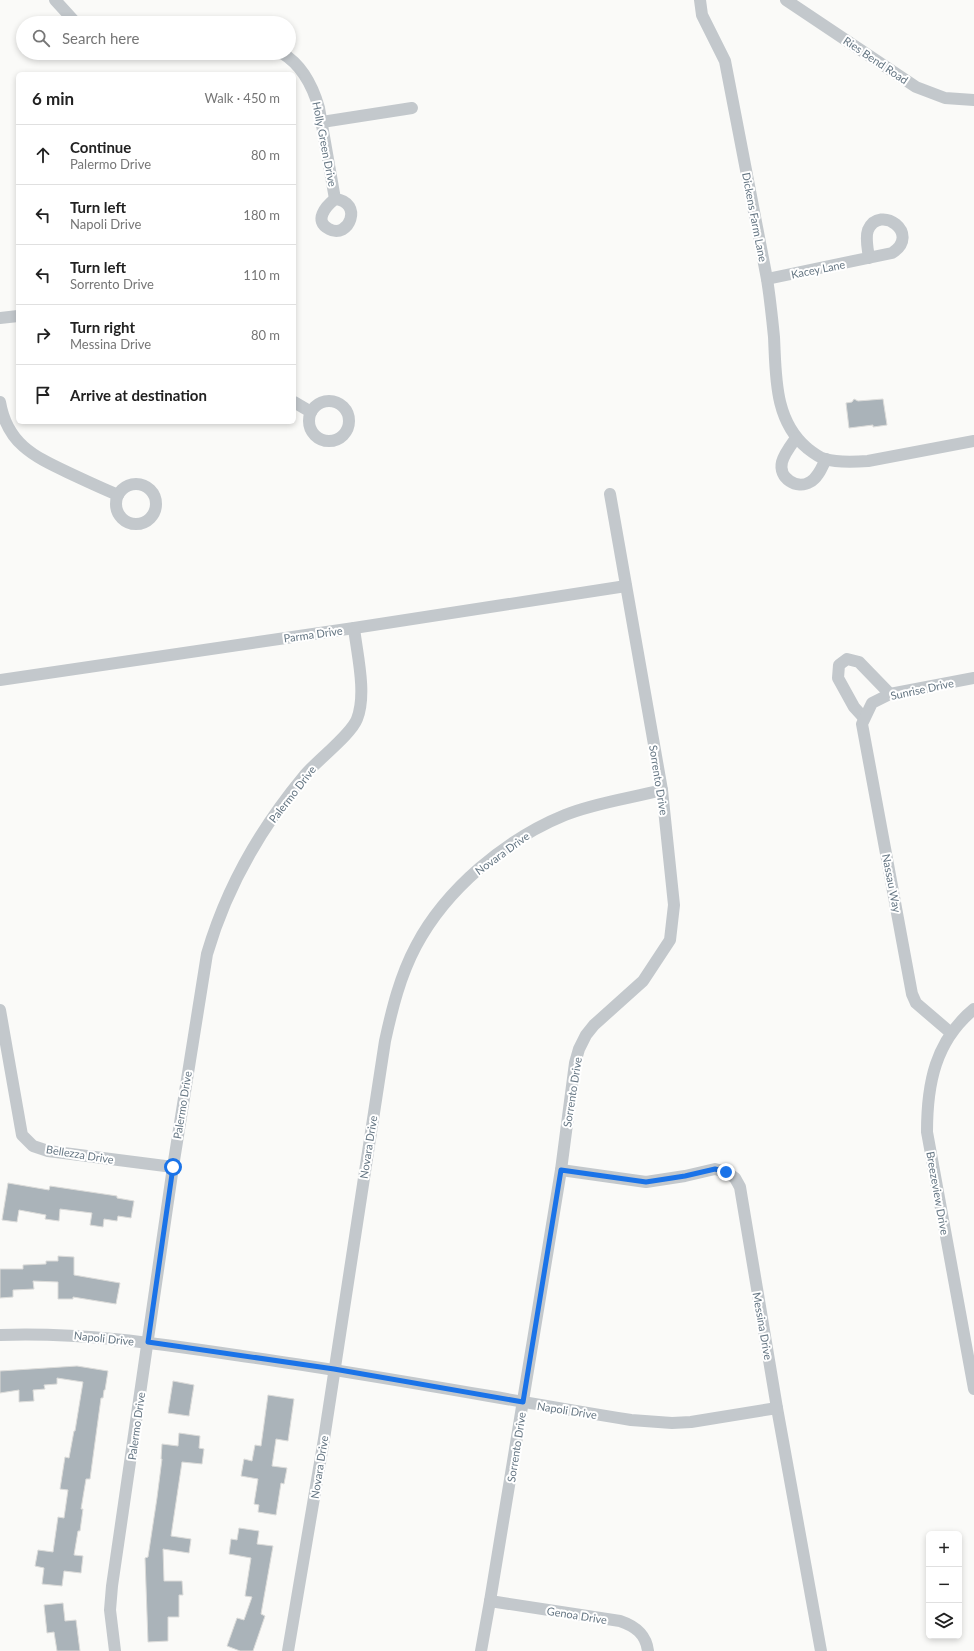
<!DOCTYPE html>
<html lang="en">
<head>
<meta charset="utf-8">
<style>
	body { margin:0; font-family:Lato,sans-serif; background:#f2f2f2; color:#222 }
	.controls { position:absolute; right:12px; bottom:12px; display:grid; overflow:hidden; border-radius:6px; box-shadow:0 2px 6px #0003 }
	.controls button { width:36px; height:36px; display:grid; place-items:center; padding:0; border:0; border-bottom:1px solid #e0e0e0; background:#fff; color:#222; font:20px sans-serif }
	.stop { position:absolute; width:12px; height:12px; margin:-9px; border:3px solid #1a73e8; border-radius:50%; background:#fff }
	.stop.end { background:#1a73e8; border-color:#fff; box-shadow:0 1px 4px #0008 }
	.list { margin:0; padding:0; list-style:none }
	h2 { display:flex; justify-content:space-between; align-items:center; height:52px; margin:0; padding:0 16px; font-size:17px }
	h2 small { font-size:13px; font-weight:400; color:#767676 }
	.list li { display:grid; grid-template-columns:26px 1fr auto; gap:12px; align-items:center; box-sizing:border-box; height:60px; padding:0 16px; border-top:1px solid #e0e0e0 }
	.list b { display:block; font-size:15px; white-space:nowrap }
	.list p { margin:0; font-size:13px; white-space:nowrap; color:#767676 }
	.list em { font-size:13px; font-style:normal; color:#767676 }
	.icon { flex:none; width:22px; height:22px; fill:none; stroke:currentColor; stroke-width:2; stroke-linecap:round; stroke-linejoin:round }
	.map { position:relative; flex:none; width:974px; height:1651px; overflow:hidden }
	.search { position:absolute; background:#fff; box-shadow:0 2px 6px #0003; left:16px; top:16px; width:280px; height:44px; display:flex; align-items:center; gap:10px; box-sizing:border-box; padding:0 14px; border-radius:22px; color:#767676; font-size:15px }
	.panel { position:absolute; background:#fff; box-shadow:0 2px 6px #0003; left:16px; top:72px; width:280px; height:352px; border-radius:6px }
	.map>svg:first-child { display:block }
</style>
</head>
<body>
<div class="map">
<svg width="974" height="1651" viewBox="0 0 974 1651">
	<rect width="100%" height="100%" fill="#fafaf8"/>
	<g fill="#aab3b9" stroke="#dcdcda">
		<path d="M854,399L858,401L883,399L887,425L873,427V425L849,428L846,403L852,402Z"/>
		<path d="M8,1183L49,1190L50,1186L117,1196V1198L134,1201L131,1218L118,1216L117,1221L104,1219L103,1227L90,1225L92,1213L60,1209L59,1221L45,1219L46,1215L19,1210L17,1222L2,1220Z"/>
		<path d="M58,1256L74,1257V1275L120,1283L116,1304L73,1297V1299H58V1282L33,1281L34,1289L13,1290V1297L0,1298V1269H23V1265L46,1264V1261H58Z"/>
		<path d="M77,1366L108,1371L105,1390H104L103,1398H101L90,1479H86L81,1509H83L80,1531H78L74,1555L83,1556L81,1573L64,1571L62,1586L42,1584L44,1568L35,1566L38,1550L53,1552L58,1517L64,1518L68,1490L60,1489L65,1457L69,1458L74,1431H75L83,1382L57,1378V1384L44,1385L45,1389L33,1390L34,1401L19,1402V1390L0,1393V1371Z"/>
		<path d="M173,1381L194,1385L189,1416L168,1413Z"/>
		<path d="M268,1395L294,1399L288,1441L276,1439L272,1466L287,1468L284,1484L281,1483L276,1515L258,1512L259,1505L254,1504L258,1479L241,1476L244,1459L252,1461L255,1445L261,1446Z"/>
		<path d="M179,1433L200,1436L199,1448L204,1449L202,1464L182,1462L171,1536L191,1539L189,1553L163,1549L164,1581H182L183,1595H179V1617H168V1641L148,1642L145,1558L148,1557L157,1498L162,1459H161L162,1444L178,1446Z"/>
		<path d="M239,1528L259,1531L257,1544L273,1546L261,1614L265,1616L253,1651H240L227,1646L237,1618L244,1620L252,1597L245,1596L251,1558L229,1554L231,1539L237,1540Z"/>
		<path d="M63,1603L65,1621L76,1620L80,1651H57L54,1632L47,1633L44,1605Z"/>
	</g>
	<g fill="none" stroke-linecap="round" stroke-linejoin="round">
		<g stroke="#c3c8cc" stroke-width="12">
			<path d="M55,0L76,23"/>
			<path d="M700,0L702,15L725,61L767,279C770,298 772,317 774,337C776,376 774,420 807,448C812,452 818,457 825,459C838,463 854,462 868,461L974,441"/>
			<path d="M786,0L916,87L945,98L974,100"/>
			<path d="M282,53C302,65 313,87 319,108L335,199"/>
			<path d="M322,122L412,108"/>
			<path d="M335,199C364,202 349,240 329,229C313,221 326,206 335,199Z"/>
			<path d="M767,279L892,253C922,234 880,203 868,230C865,238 868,250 869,258"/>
			<path d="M0,318L18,316"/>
			<circle cx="329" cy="421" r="20"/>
			<path d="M0,402C7,443 33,456 67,472C84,480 101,488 118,495"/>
			<path d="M294,402L311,412"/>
			<path d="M796,438C791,445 784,454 782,462C778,478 797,490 810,482C818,478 822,467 826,459"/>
			<circle cx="136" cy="504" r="20"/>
			<path d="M0,680L354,628L626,586"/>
			<path d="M864,718L854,707L838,678L839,665L847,659L859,662L890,694"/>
			<path d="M974,1009C935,1041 927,1084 927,1132L974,1389"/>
			<path d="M0,1010L22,1135L33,1146L48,1151L173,1167"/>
			<path d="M951,1033L916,1003L912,994L862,724L872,703L890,694L974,678"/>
			<path d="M561,1170L646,1182L685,1176L715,1169L726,1172L735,1178L740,1187L777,1408L821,1651"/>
			<path d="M0,1335C83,1332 161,1344 242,1356C372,1374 501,1399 631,1420L672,1423L691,1422L777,1408"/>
			<path d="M490,1601L620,1621C635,1626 646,1634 648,1651"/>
			<path d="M115,1651L110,1610L112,1586L173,1167L207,954C226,889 260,829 304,776C316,761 351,735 357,719C367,694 357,654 354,628"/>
			<path d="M288,1651L324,1439L385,1041C392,1009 400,976 416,946C446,889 506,839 565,815C594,803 631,798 662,790"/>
			<path d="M481,1651L490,1601L561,1170L575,1063L579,1049L586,1035L594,1025L643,981L670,940L674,905L662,790L610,494"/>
		</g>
	</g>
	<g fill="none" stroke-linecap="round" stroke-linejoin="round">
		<path stroke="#1a73e8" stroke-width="5" d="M173,1167L148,1342L334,1369L523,1402L561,1170L646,1182L685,1176L715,1169L726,1172"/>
	</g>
	<g text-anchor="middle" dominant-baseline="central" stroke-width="4" stroke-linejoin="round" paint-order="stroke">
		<g font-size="11" fill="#657683" stroke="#fff">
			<text transform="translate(876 60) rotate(34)">Ries Bend Road</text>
			<text transform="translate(325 144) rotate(79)">Holly Green Drive</text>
			<text transform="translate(755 217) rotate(79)">Dickens Farm Lane</text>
			<text transform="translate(818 269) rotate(-11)">Kacey Lane</text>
			<text transform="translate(313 634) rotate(-8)">Parma Drive</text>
			<text transform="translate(922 689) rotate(-12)">Sunrise Drive</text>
			<text transform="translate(659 780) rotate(81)">Sorrento Drive</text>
			<text transform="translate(292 794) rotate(-52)">Palermo Drive</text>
			<text transform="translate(502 853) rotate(-36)">Novara Drive</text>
			<text transform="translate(892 883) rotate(79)">Nassau Way</text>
			<text transform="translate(572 1092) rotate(-81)">Sorrento Drive</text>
			<text transform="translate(182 1105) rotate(-81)">Palermo Drive</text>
			<text transform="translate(368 1147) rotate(-81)">Novara Drive</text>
			<text transform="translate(80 1154) rotate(9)">Bellezza Drive</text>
			<text transform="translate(938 1193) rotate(80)">Breezeview Drive</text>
			<text transform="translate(763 1326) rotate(80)">Messina Drive</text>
			<text transform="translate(104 1338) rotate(6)">Napoli Drive</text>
			<text transform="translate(567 1410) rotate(9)">Napoli Drive</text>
			<text transform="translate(136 1426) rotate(-82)">Palermo Drive</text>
			<text transform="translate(516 1447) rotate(-81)">Sorrento Drive</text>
			<text transform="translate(319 1467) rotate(-81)">Novara Drive</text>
			<text transform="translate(577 1615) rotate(9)">Genoa Drive</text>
		</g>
	</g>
</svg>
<div class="controls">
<button>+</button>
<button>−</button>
<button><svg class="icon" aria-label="layers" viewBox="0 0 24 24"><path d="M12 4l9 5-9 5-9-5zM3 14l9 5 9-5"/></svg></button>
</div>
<div class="stop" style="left:173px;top:1167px"></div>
<div class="stop end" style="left:726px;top:1172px"></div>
<div class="search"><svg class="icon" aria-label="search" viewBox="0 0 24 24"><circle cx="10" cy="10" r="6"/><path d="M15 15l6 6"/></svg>Search here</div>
<section class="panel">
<h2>6 min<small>Walk · 450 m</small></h2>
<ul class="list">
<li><svg class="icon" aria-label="ahead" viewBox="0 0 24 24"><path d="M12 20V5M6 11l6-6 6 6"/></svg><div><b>Continue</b><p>Palermo Drive</p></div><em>80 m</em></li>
<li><svg class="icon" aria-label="left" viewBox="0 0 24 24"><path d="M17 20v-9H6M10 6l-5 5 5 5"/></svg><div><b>Turn left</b><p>Napoli Drive</p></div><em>180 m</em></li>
<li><svg class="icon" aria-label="left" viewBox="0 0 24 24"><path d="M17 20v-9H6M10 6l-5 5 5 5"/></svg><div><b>Turn left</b><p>Sorrento Drive</p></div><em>110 m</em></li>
<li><svg class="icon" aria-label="right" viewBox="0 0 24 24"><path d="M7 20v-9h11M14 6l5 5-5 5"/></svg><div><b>Turn right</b><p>Messina Drive</p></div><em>80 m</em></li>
<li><svg class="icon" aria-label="arrive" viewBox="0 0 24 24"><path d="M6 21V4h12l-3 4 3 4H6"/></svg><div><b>Arrive at destination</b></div></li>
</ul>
</section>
</div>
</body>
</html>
